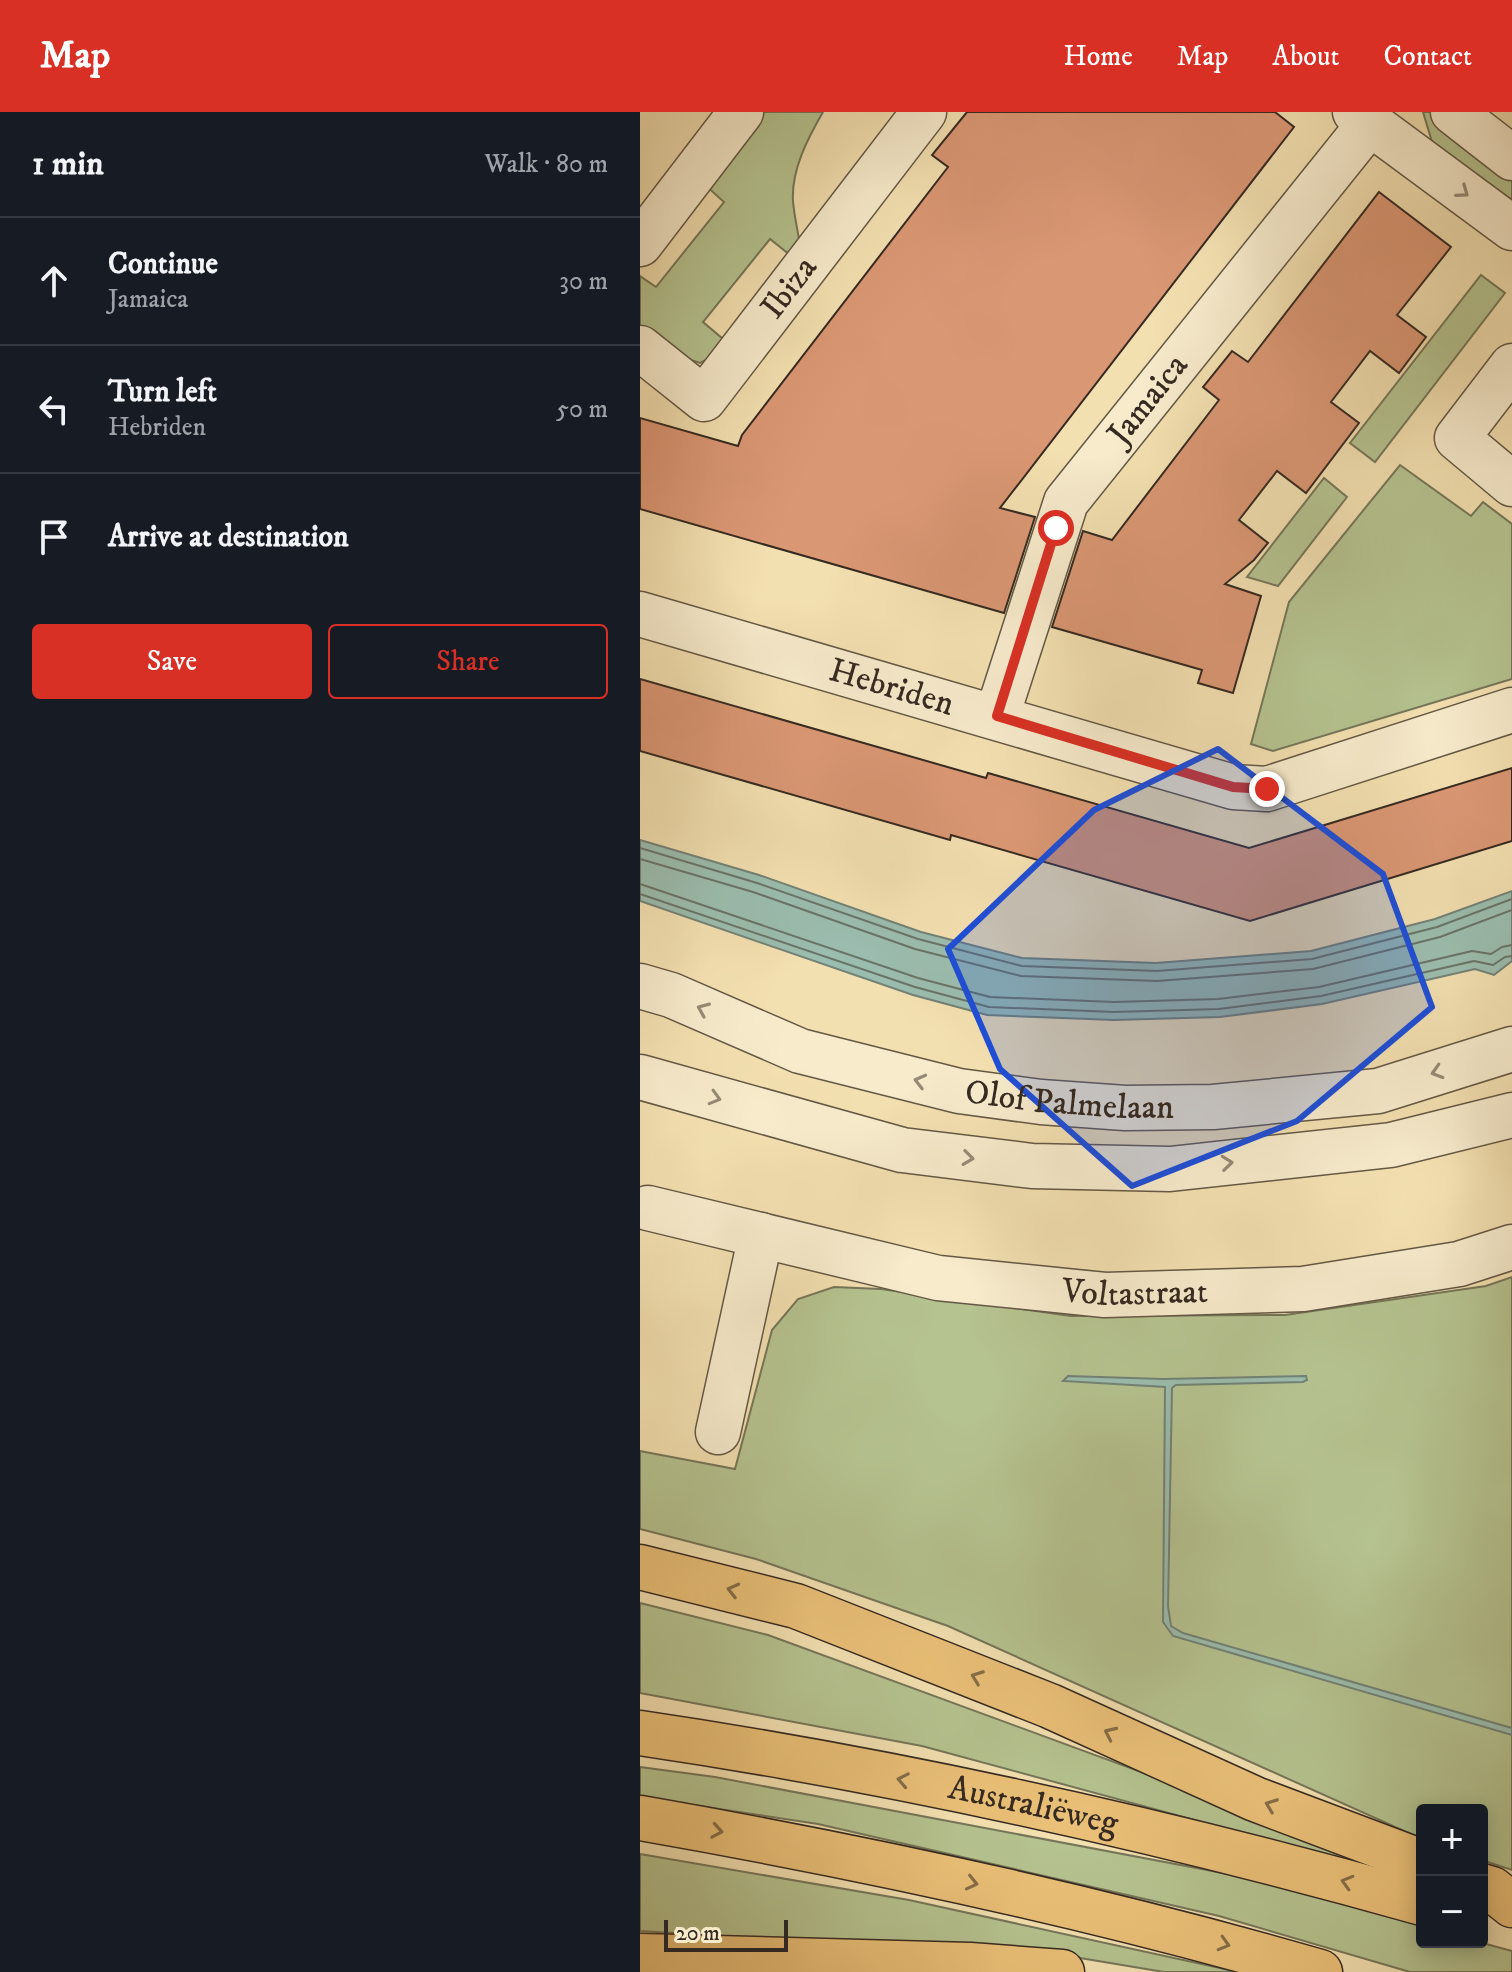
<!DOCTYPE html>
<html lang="en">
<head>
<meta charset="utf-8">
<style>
	body { margin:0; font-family:"IM FELL DW Pica",serif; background:#20242c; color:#f1f3f6 }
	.controls { position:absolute; right:24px; bottom:24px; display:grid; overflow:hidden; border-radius:8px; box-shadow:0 4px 20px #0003 }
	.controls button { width:72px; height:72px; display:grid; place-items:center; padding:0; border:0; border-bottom:2px solid #363941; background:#171b24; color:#f1f3f6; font:40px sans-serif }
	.scale { position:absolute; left:24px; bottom:20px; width:124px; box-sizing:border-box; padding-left:8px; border:4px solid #352a21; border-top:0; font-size:22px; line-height:28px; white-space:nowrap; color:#352a21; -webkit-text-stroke:6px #f7ebcc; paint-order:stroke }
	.stop { position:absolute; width:24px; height:24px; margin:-18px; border:6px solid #d93025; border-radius:50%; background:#fff }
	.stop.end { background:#d93025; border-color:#fff; box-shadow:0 2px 8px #0008 }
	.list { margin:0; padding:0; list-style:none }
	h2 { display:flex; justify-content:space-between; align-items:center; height:104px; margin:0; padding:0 32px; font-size:34px }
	h2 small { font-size:26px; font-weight:400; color:#9ea1a6 }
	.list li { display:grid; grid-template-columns:52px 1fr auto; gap:24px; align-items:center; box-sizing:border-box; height:128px; padding:0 32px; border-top:2px solid #363941 }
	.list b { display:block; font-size:30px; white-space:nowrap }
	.list p { margin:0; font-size:26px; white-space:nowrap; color:#9ea1a6 }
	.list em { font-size:26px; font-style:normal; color:#9ea1a6 }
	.actions { display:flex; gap:16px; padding:24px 32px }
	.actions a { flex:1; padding:18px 0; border:2px solid #d93025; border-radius:8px; text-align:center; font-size:28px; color:#d93025 }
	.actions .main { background:#d93025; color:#fff }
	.icon { flex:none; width:44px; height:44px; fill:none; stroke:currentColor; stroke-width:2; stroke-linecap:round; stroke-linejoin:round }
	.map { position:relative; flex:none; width:872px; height:1860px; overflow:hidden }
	header { display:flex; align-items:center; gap:48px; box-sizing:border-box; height:112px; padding:0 40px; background:#d93025; color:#fff }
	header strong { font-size:38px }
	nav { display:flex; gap:44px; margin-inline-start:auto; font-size:28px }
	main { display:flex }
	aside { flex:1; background:#171b24 }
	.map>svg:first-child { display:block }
</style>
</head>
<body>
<header>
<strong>Map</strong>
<nav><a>Home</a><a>Map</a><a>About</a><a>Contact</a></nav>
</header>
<main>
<aside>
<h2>1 min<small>Walk · 80 m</small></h2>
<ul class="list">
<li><svg class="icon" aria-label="ahead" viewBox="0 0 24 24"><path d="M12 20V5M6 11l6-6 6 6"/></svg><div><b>Continue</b><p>Jamaica</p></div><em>30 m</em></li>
<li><svg class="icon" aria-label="left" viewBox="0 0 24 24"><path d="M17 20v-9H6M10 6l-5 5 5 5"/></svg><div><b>Turn left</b><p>Hebriden</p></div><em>50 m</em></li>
<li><svg class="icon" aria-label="arrive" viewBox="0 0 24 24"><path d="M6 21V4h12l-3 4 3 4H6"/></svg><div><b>Arrive at destination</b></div></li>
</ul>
<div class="actions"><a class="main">Save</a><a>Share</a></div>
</aside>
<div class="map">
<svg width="872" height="1860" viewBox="0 0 872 1860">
	<rect width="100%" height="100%" fill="#f3e0b1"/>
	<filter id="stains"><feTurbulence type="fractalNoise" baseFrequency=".0025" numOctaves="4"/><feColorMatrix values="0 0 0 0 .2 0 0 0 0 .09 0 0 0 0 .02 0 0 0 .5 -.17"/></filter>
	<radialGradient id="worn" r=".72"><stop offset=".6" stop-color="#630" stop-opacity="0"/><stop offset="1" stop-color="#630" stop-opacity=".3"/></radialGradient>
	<g fill="#b5c390" stroke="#757658" stroke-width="2">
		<path d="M120,0H183C168,26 151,58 153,89C154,102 157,115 159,127L150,143L130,127L63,210L83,227L68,247L60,251L33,242L0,215V164L16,175L84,90L64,72Z"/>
		<path d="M783,0H796L872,57V100L796,43Z"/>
		<path d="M841,163L865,181L735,350L710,331Z"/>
		<path d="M760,353L831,404L843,390L872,412V567L633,639L611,632L649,490Z"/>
		<path d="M684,366L707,385L638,474L607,465Z"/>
		<path d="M872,1165V1758L842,1748V1698H782V1727L308,1514L116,1447L0,1417V1339L95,1357L132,1218L158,1187L194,1175L241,1177L431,1204L645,1203L846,1174Z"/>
		<path d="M0,1491L128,1523L730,1744L728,1755L282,1634L0,1581Z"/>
		<path d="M0,1655L75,1665L620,1768L782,1814V1830H839L872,1839V1860H770L579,1804L178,1712L0,1685Z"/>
		<path d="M0,1742L269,1788L598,1860H524L434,1845L0,1819Z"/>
	</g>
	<g fill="#9bbdaf" stroke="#728276" stroke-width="2">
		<path d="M0,728L119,763L281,820L382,846L516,851L671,839L795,807L872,779V849L854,863L835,857L682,892L580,905L474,908L347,903L273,883L0,789Z"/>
		<path d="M428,1264L523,1267L666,1264L667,1268L663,1270L536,1273L532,1276L528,1494L531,1514L543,1521L872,1616V1623L533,1524L523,1510L525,1275L423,1269Z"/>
	</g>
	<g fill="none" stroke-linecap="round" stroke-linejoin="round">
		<g stroke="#687468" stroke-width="2">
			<path d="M0,736L117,771L278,827L382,854L517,859L672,847L797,815L872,787"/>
			<path d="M0,747L113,780L275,837L381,864L517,869L673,857L800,825L872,798"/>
			<path d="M0,772L278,866L350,885L474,890L578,887L679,875L832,839L851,842L862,835L872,833"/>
			<path d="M0,782L275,875L349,895L474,900L579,897L681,884L834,849L853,853L865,845L872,844"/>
		</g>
	</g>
	<g fill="#da9774" stroke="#352a21" stroke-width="2">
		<path d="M327,0H635L654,15L360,396L395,405L364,501L0,397V306L98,334L102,323L308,55L292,43Z"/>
		<path d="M739,80L811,135L757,203L786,225L759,261L730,239L691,290L719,311L666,381L637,359L599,408L628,431L614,448L585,472L621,484L593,581L558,571L562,558L412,515L443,419L472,428L579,288L563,275L592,239L608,250Z"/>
		<path d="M0,567L346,666L348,661L609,736L872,656V729L610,809L311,723L310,728L0,639Z"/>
	</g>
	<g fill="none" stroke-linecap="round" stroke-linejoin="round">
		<g stroke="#645845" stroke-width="47">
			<g id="minor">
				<path d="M715,0L872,116"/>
				<path d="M813,0L872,46"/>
				<path d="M0,132L101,0"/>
				<path id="s1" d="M0,236L64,287L284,0"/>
				<path d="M872,254L817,326L872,372"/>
				<path id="s2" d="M0,502L593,675L627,677L872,598"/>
				<path id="s3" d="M357,604L426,390L730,11"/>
				<path id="s4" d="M0,874L31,883L160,939L319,979L401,990L485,996L573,995L738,979L872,937"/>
				<path d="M0,965L262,1038L392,1054L530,1057L751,1033L872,1003"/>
				<path id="s5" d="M8,1096L298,1166L465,1183L663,1177L819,1152L872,1135"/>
				<path d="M78,1320L121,1123"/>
			</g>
		</g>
		<g stroke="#352a21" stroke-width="47">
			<g id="major">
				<path d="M0,1455L156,1494L410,1594L615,1687L782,1750"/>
				<path id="s6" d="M0,1621C264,1660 526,1719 782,1791"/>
				<path d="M0,1706C229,1746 456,1795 680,1860"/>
				<path d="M842,1774L852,1777L872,1793"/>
				<path d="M0,1844L330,1853L422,1860"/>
			</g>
		</g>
		<use href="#minor" stroke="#f7ebcc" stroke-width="44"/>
		<use href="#major" stroke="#eac078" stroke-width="44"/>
	</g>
	<defs><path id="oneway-chevron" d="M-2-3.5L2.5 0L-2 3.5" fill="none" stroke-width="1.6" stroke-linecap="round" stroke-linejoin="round" transform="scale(2)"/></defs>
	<g stroke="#968a76">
		<use href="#oneway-chevron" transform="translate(823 80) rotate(36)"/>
		<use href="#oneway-chevron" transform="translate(63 897) rotate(-157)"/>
		<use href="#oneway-chevron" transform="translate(797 960) rotate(163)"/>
		<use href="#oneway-chevron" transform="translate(280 969) rotate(-166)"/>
		<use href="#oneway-chevron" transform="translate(75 986) rotate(16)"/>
		<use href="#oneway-chevron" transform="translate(328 1046) rotate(7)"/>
		<use href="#oneway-chevron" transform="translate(587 1051) rotate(-6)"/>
	</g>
	<g stroke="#866e48">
		<use href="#oneway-chevron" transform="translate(93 1478) rotate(-166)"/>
		<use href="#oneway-chevron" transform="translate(337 1565) rotate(-159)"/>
		<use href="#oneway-chevron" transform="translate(470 1621) rotate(-155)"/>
		<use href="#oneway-chevron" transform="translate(263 1668) rotate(-169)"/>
		<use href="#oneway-chevron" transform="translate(631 1693) rotate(-159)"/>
		<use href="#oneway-chevron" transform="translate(77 1719) rotate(10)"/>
		<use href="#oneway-chevron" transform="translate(707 1770) rotate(-164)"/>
		<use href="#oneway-chevron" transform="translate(332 1771) rotate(13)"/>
		<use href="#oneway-chevron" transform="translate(584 1832) rotate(16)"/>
	</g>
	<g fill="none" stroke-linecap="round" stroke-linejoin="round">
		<path stroke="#d93025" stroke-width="10" d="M416,416L357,604L593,675L627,677"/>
	</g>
	<path fill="#1d4ed8" fill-opacity="0.2" stroke="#1d4ed8" stroke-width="6" stroke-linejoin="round" d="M578,637L743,762L792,895L657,1009L492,1074L360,957L308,837L454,698Z"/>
	<g text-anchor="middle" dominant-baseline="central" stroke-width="8" stroke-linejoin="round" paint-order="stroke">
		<g font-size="34" fill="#352a21" stroke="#f7ebcc">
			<text stroke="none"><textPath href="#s1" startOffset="222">Ibiza</textPath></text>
			<text stroke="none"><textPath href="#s3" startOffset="356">Jamaica</textPath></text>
			<text stroke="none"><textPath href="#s2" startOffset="262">Hebriden</textPath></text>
			<text stroke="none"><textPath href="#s4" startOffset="448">Olof Palmelaan</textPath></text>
			<text stroke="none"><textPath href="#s5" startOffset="496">Voltastraat</textPath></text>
			<text stroke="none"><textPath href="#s6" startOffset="400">Australiëweg</textPath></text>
		</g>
	</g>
	<rect width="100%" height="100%" filter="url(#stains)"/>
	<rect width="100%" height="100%" fill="url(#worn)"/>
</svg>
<div class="controls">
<button>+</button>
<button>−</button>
</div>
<div class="scale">20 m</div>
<div class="stop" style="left:416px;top:416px"></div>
<div class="stop end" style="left:627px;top:677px"></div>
</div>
</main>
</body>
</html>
